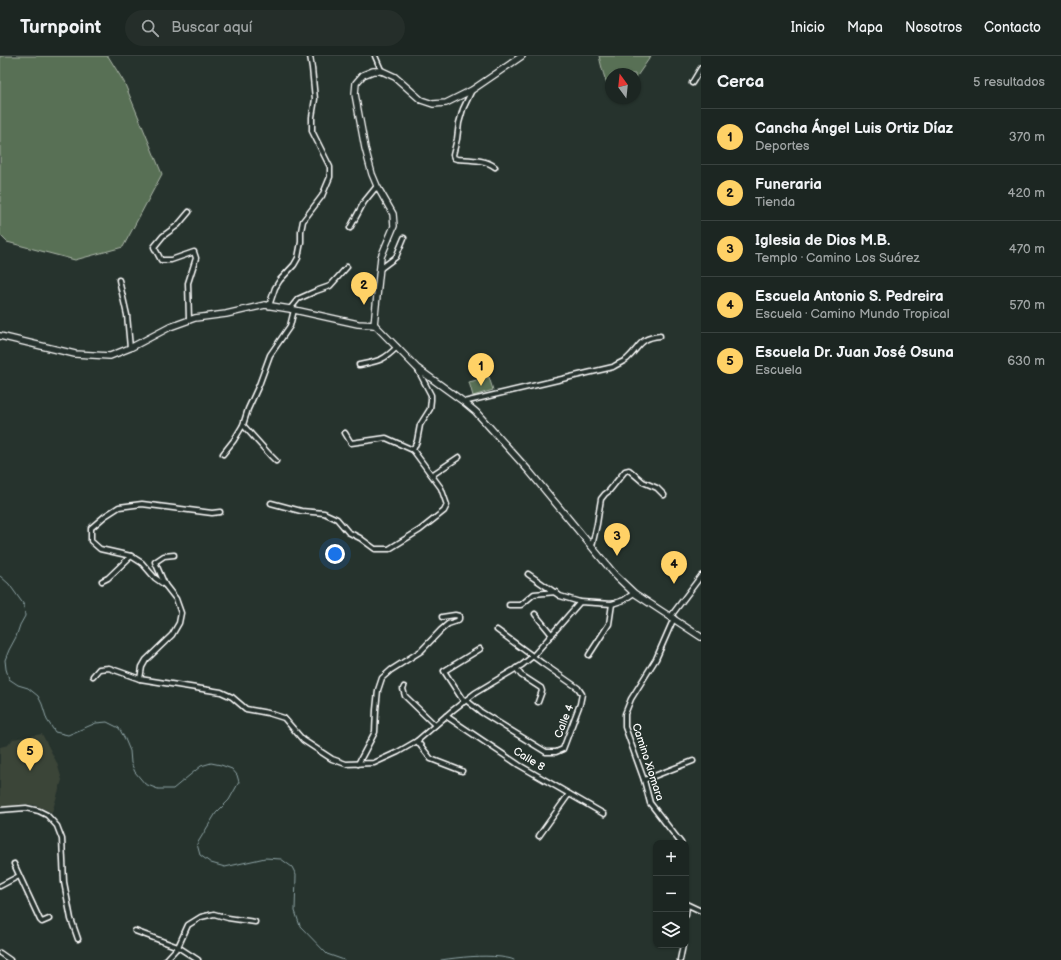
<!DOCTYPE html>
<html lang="es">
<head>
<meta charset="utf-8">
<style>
	body { margin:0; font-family:"Balsamiq Sans",sans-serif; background:#252e2a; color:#f1f3f6 }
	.controls { position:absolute; right:12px; bottom:12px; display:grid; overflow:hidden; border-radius:8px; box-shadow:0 1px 3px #0004 }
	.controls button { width:36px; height:36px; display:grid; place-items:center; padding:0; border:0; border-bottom:1px solid #3a4340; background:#1c2622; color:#f1f3f6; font:20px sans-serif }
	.compass { position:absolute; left:605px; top:12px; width:36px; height:36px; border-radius:50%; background:#1c2622; box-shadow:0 1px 3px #0004; rotate:345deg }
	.you { position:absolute; left:335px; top:498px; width:14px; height:14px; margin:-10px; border:3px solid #fff; border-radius:50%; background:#1a73e8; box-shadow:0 0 0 6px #1a73e833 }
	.badge { display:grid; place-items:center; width:26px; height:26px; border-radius:50%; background:#ffd166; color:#111; font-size:13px; font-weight:700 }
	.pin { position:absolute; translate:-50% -33px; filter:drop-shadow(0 1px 2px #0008) }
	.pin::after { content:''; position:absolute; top:21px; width:14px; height:12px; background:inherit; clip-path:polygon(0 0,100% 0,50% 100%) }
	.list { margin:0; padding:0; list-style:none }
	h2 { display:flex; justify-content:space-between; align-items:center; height:52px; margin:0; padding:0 16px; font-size:17px }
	h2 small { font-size:13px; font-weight:400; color:#a0a5a5 }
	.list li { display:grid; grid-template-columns:26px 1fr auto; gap:12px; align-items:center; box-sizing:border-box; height:56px; padding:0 16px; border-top:1px solid #3a4340 }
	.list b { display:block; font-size:15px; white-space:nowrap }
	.list p { margin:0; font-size:13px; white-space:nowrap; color:#a0a5a5 }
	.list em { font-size:13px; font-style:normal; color:#a0a5a5 }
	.icon { flex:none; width:22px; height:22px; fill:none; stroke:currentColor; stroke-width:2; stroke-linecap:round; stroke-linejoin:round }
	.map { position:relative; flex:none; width:701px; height:904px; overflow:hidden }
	header { display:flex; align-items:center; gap:24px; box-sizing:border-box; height:56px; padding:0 20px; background:#1c2622; border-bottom:1px solid #3a4340 }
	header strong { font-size:19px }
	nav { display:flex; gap:22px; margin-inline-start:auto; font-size:14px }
	.search { width:280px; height:36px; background:#252e2a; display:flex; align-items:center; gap:10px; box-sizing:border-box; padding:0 14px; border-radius:22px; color:#a0a5a5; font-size:15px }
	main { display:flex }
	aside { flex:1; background:#1c2622 }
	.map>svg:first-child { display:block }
</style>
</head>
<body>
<header>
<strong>Turnpoint</strong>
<div class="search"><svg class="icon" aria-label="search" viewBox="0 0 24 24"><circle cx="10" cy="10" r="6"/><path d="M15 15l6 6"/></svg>Buscar aquí</div>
<nav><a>Inicio</a><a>Mapa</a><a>Nosotros</a><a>Contacto</a></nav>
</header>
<main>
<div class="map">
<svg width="701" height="904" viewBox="0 0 701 904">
	<rect width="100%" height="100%" fill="#26332d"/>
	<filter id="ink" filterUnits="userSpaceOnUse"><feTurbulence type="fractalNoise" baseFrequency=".025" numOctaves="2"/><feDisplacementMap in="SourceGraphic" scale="8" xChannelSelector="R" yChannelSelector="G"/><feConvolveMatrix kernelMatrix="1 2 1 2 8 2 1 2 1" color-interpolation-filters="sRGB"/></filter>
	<g filter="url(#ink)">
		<path fill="#3b4439" d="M42,678L57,707L62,724L52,756L34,749L26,748L0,751V691L8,689L13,683Z"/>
		<g fill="#586f54" stroke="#acb7aa">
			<path d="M0,0H108L124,26L162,118L123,191L75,204L7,186L0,179Z"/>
			<path d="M599,0H651L635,23V18H611V34C604,24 602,12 599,0Z"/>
			<path d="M489,321L493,334L473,340L469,326Z"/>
		</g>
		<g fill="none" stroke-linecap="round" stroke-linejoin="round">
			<g stroke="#8fa4a6" stroke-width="1">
				<path d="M0,520L9,528L24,549L25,560L20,569L16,581L9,594L5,604L6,613L9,623L18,629L28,632L38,640L42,648L47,664L55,676L68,679L96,667L107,666L119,672L125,683L130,695L131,707L135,716L145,728L158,733H173L201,710L211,707L221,709L232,713L237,719L239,726L229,744L216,757L197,788L200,799L211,807L225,811L265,802L281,803L292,811L296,819L295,855L300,870L327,898L344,904"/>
				<path d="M441,904C461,901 481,899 501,901C506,902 510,902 514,904"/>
			</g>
			<g stroke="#fff" stroke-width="7">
				<g id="street">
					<path d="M375,0L382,16"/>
					<path d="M692,27L701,12"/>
					<path d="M472,34L463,53L459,67L457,83L453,99L454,102L457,103C469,104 485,103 495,111"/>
					<path d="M189,156L178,169L163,180L154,191L161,204H171L194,196L196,202L188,227L189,264"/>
					<path d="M350,172L364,146L377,130"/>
					<path d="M380,213L396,201L404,182"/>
					<path d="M119,224L127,259L130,292"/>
					<path d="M269,250L275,232L280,224L294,209L298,202L301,186V175L303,165L322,140L330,121V111L312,75V61L315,43L312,12L310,0"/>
					<path d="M290,253L298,243L316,235L330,230L347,211"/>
					<path d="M359,309C379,305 383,305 397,291"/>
					<path d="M464,346L613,311C617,308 623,306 627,303C641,290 639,282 660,280"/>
					<path d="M345,377L351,387L386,382L413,394"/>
					<path d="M223,398L234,384L243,369"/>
					<path d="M276,405L270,399L243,369L248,353L259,329L270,299L290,270L294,254"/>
					<path d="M432,419L459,401"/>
					<path d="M271,447L301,455L324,457L337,463L348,476L360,482L375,493H389L420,474L444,455L447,449L441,432L413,394L417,385L420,369L430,353L431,344V339L418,314"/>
					<path d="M592,490L597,468L599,455L601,443L605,438L609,435L625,415L629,414L643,426L657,432L664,439"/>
					<path d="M528,518L560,540L580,546"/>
					<path d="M102,525L108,522L131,500"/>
					<path d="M165,529L155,506L164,500L174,499"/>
					<path d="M509,549H521L534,538L556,536"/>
					<path d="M535,558L552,579"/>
					<path d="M671,560L701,520"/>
					<path d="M674,562L656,603L631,643L625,658V671L644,724L650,747L681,787"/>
					<path d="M589,599L609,568L612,548"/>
					<path d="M516,612L521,619L541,632L542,635L538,646"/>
					<path d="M93,620L99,613L109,612L140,623L221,636L232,641L246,653L268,657L284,662L303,684L332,703L346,708L374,707L398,696L417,685L453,654L475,637L522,609L533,600L580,546L612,548L624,544L634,537"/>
					<path d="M140,623L142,611L146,604L172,579L179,567L181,557L176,543L165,529L155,522L142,507L131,500L100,493L91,485V472L105,460L119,451L142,448L212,457L220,456"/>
					<path d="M404,631L403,633L405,640L435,669"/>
					<path d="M466,644L481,656L546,696H556L563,693L580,648L582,638L578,632L542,607L497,574"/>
					<path d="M464,646L444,615L480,593"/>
					<path d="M446,660L519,709L604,758"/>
					<path d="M417,685L431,703L462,715"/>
					<path d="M358,708L375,676L376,654L378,634L382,622L391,614L421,595L441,574L448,568L457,565L459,563V560L455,559L442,561"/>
					<path d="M644,724L693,705"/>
					<path d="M0,754L26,752L39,755L47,759L57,770L62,783L64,826L71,863L78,883"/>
					<path d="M539,780L569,738"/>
					<path d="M14,808L40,864L42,866L49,863"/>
					<path d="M0,830L19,820"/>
					<path d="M686,848L701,855"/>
					<path d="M686,859L687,849"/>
					<path d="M135,875L178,891L198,904"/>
					<path d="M0,897L10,904"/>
					<path d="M166,904L178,891L188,869L201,861L214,858L228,862L255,866"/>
					<path d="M680,904L683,889"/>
				</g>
			</g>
			<g stroke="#fff" stroke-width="8">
				<g id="secondary">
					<path d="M374,269L381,201L394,170L393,158L377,130L372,118L365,92L355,38L356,27L363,19L373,15H382L395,21L421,44L433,48L446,47L472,34L522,0"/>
					<path d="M0,280L75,298L110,300L130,292L170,271L195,262L226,258L265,249L290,253L358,268L375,269L417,312L464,346L476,356L529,415L616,520L634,537L701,581"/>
				</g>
			</g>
			<use href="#street" stroke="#26332d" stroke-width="4"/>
			<use href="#secondary" stroke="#26332d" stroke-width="5.5"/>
		</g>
	</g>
	<g text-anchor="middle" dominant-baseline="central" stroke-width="3" stroke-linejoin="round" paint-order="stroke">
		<g font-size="11" fill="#fff" stroke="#26332d">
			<text transform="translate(564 665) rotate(-69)">Calle 4</text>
			<text transform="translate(529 703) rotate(32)">Calle 8</text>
			<text transform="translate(648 706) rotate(72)">Camino Xiomara</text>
		</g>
	</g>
</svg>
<div class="controls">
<button>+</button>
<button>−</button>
<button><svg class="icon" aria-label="layers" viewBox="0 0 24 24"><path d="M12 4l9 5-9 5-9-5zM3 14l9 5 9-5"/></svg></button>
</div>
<svg class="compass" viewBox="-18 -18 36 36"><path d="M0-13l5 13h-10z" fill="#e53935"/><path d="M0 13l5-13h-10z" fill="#a0a5a5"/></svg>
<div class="you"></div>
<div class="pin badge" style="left:481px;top:330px">1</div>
<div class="pin badge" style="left:364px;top:249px">2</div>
<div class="pin badge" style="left:617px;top:500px">3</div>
<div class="pin badge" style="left:674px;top:528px">4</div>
<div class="pin badge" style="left:30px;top:715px">5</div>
</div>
<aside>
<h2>Cerca<small>5 resultados</small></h2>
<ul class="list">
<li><span class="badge">1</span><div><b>Cancha Ángel Luis Ortiz Díaz</b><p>Deportes</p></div><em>370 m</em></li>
<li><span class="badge">2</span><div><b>Funeraria</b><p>Tienda</p></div><em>420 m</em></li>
<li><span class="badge">3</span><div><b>Iglesia de Dios M.B.</b><p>Templo · Camino Los Suárez</p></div><em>470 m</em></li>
<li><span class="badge">4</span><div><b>Escuela Antonio S. Pedreira</b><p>Escuela · Camino Mundo Tropical</p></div><em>570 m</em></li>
<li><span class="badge">5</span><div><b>Escuela Dr. Juan José Osuna</b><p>Escuela</p></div><em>630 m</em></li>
</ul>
</aside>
</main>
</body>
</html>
